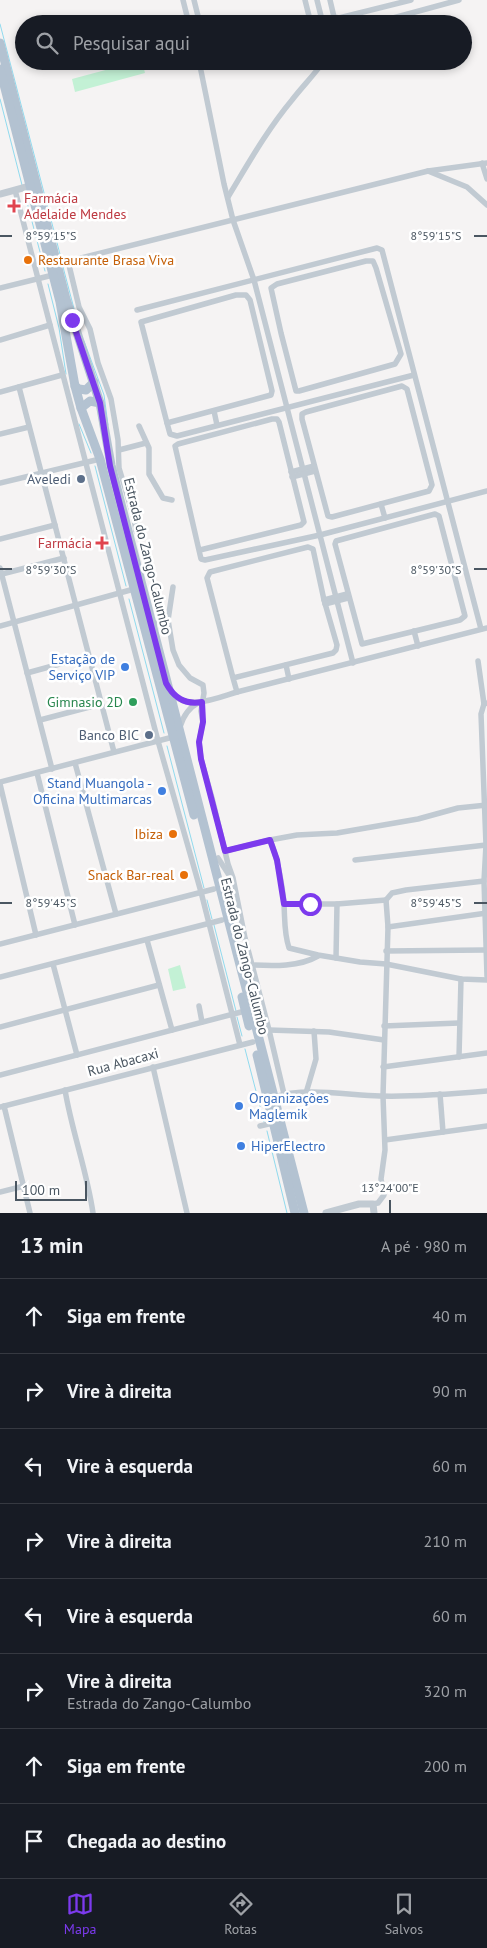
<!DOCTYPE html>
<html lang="pt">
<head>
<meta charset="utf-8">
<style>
	body { margin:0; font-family:"PT Sans",sans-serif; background:#242831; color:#f1f3f6 }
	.scale { position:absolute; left:15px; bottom:12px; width:72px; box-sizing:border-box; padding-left:5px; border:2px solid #4a5661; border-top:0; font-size:14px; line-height:18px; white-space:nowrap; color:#4a5661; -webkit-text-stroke:4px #fff; paint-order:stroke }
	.stop { position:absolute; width:15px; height:15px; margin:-11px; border:4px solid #7c3aed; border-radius:50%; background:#fff }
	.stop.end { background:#7c3aed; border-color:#fff; box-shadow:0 1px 5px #0008 }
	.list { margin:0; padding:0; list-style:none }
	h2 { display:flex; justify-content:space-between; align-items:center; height:65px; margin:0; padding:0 20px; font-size:21px }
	h2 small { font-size:16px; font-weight:400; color:#9ea1a6 }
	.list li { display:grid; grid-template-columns:32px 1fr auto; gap:15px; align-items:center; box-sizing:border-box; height:75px; padding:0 20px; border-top:1px solid #363941 }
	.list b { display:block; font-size:19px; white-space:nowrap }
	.list p { margin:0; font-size:16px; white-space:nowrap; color:#9ea1a6 }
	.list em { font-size:16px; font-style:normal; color:#9ea1a6 }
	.icon { flex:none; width:28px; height:28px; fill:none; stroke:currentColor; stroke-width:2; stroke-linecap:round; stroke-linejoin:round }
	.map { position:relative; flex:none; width:487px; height:1213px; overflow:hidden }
	.search { position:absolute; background:#171b24; box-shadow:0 2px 8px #0003; left:15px; right:15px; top:15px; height:55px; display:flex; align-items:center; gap:12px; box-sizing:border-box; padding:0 18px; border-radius:28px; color:#9ea1a6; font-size:19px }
	.sheet { height:665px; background:#171b24 }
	nav { display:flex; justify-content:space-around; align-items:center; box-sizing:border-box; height:70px; border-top:1px solid #363941; background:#171b24; font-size:14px; color:#9ea1a6 }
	nav a { display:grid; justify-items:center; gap:2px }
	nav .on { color:#7c3aed }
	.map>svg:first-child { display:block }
</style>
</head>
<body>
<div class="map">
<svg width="487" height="1213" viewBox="0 0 487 1213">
	<rect width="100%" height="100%" fill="#f5f3f3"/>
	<g fill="#c3f1d5">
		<path d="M139,61H142L145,73L75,92L72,79Z"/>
		<path d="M180,965L186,988L173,991L168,969Z"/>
	</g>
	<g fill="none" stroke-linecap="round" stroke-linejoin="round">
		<g stroke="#90daee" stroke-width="1">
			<path d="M0,24L61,258"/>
			<path d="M0,99L22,185"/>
			<path d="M24,191L45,271"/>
			<path d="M63,267L77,320"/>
			<path d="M48,284L59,328L66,374"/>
			<path d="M84,341L104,395L108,425"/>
			<path d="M79,424L91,453"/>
			<path d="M95,466L126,586"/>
			<path d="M129,599L164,733"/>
			<path d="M167,746L204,888"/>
			<path d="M207,900L212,919"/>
			<path d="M214,925L236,1011"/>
			<path d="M237,1017L242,1036"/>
			<path d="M245,1049L264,1122"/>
			<path d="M267,1131L287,1213"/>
		</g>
		<g stroke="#c1cad2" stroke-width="5.5">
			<path d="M183,0L189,24"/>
			<path d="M194,0L200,24"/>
			<path d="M305,0L311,24"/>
			<path d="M317,0L323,24"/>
			<path d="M330,0L334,17L339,18L411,0"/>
			<path d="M371,24L459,0"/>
			<path d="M199,61L224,184L233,220L254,280L353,663"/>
			<path d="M200,67L223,61"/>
			<path d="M482,163L487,179"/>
			<path d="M428,171L467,187L487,205"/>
			<path d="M15,190L158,741L201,892L240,1045"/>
			<path d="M228,197C248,164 267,130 292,100C302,87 314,75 324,61"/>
			<path d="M68,261L79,307L90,329L98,363L111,399L118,440L119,468L134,518L136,531"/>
			<path d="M366,261H373L376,268L401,354L395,364L299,391H296L281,333L271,288L277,284Z"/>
			<path d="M57,264L428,171L487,163"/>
			<path d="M0,288L53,275"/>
			<path d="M236,295H246L250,300L272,391L271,395L167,423L141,322Z"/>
			<path d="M137,310L377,248L382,250L481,629"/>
			<path d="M0,340L50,325"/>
			<path d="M402,386L407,389L432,485L429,491L332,517L328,516L302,419V414L306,412Z"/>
			<path d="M19,387L114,752"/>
			<path d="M0,392L62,375"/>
			<path d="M214,411L217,425"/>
			<path d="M167,423L170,434L177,436L414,375"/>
			<path d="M139,426L149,448V474L163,498L172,500"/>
			<path d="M0,434L29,427"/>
			<path d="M119,450L146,443"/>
			<path d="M291,472L314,466"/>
			<path d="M292,477L315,471"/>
			<path d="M0,483L100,459"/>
			<path d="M381,504L385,518"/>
			<path d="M435,514L439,516L465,616L460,620L362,644L335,544L336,541Z"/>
			<path d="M0,539L55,525"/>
			<path d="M200,550L301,525L304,522L279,422L277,419H272L178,444L175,446L201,559L205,560L320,535L487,491"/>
			<path d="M0,568L52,769"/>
			<path d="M2,574L64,558"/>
			<path d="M173,587L168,620L173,650L179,665L190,678L203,685L204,693L201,711L203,722L199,742L201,759L212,798L228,864L233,878L245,938L269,1030L284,1094"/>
			<path d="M324,600L347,594"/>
			<path d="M325,604L348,598"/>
			<path d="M151,624L168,620"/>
			<path d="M0,626L134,589"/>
			<path d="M414,631L418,646"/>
			<path d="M478,661L484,704"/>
			<path d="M286,665L289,679"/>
			<path d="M27,673L89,656"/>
			<path d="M233,678L333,653L336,650L337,645L324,600L313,549L308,547L210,572L207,578L233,678L237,692L487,628"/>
			<path d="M170,690C184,713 217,698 237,692"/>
			<path d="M487,703L484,704L481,714L486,845L484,881L487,976"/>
			<path d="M40,720L101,704"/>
			<path d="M180,727C183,717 188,708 198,703"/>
			<path d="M75,763L116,914"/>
			<path d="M37,773L75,925"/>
			<path d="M0,782L173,737"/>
			<path d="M0,784L36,935"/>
			<path d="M270,840L297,835L337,833L418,819L458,808L487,805"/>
			<path d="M225,851L270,840C277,855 283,888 284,905C285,920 284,933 289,948L318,955L360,962L386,964L461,979L487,980"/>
			<path d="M218,858L229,875"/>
			<path d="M355,860L486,845"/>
			<path d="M284,904H337L386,900"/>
			<path d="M388,927L487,913"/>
			<path d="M147,940L172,1030"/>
			<path d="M0,944L214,889"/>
			<path d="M386,951L485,950"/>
			<path d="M336,958L337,904"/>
			<path d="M53,964L77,1055"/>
			<path d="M252,965C274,966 299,967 318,956"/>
			<path d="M0,977L222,920"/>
			<path d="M199,1006L202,1022"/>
			<path d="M384,1026L459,1023"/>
			<path d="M0,1027L159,985"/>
			<path d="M269,1030L329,1032L384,1040"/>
			<path d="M459,1057L461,979"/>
			<path d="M153,1067L187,1213"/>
			<path d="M383,1067L487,1053"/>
			<path d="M0,1075L245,1011"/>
			<path d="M65,1090C72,1132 87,1171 93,1213"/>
			<path d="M306,1093L316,1059L314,1031"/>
			<path d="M440,1094L443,1132"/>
			<path d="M274,1097C305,1087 347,1095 380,1096C416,1097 452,1094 487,1091"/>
			<path d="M4,1106L30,1213"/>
			<path d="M0,1107L253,1042"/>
			<path d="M260,1126L273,1123"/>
			<path d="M385,1140L487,1126"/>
			<path d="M0,1192L24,1186"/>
			<path d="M373,1204L378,1203L384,1195L381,1179L385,1150L383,1096L388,927L386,900L392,893L406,890L484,881"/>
		</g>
		<g stroke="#c1cad2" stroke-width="7">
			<path d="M0,194L30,186"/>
			<path d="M326,1213L359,1204H373L374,1213"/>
		</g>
		<g stroke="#b3c2d1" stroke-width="9">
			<path d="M0,43L66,299L100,403L111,465L304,1213"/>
			<path d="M0,69L60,302L75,386L81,408L100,459L194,815"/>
			<path d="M75,386L79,389L86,390L94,382"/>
			<path d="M81,408L90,401L100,403"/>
			<path d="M242,997L249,1026"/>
			<path d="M257,1055L295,1213"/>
		</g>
	</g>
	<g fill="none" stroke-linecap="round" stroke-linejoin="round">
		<path stroke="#7c3aed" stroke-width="6" d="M72,320L100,403L110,466L166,683C174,698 185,705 202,702L203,722L199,742L201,759L225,851L270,840L277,860L284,904H310"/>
	</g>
	<path fill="none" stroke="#4a5661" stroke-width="2" d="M0,236H12M474,236H487M0,569H12M474,569H487M0,903H12M474,903H487M390,1200V1213"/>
	<g fill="#e0444e" stroke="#fff" stroke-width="2">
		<path d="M11.5 198.5h5v5h5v5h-5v5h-5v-5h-5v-5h5z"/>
		<path d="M99.5 535.5h5v5h5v5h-5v5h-5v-5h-5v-5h5z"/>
	</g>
	<g fill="#e8710a" stroke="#fff" stroke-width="2">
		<circle cx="28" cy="260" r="5"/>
		<circle cx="173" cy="834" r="5"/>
		<circle cx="184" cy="875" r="5"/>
	</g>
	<g fill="#5c6f8a" stroke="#fff" stroke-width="2">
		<circle cx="81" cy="479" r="5"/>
		<circle cx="149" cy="735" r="5"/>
	</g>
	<g fill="#3f7fe0" stroke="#fff" stroke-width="2">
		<circle cx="125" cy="667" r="5"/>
		<circle cx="162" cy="791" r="5"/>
		<circle cx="239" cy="1106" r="5"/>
		<circle cx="241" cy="1146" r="5"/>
	</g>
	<circle fill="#2e9e5b" stroke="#fff" stroke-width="2" cx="133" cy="702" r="5"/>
	<g text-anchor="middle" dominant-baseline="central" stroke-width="5" stroke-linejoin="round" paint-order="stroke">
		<g font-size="14" fill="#be3a42" stroke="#fff" text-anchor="start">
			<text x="24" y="198">Farmácia<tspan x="24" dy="16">Adelaide Mendes</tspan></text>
			<text x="92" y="543" text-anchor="end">Farmácia</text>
		</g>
		<g font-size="14" fill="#c56008" stroke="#fff" text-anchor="end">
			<text x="38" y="260" text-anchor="start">Restaurante Brasa Viva</text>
			<text x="163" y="834">Ibiza</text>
			<text x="174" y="875">Snack Bar-real</text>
		</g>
		<g font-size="14" fill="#4e5e75" stroke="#fff" text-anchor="end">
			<text x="71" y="479">Aveledi</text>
			<text x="139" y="735">Banco BIC</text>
		</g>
		<g font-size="14" fill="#4a5661" stroke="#fff">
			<text transform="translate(148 556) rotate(76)">Estrada do Zango-Calumbo</text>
			<text transform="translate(245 956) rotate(76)">Estrada do Zango-Calumbo</text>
			<text transform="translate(123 1062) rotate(-15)">Rua Abacaxi</text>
		</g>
		<g font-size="14" fill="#366cbe" stroke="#fff" text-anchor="end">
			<text x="115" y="659">Estação de<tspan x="115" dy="16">Serviço VIP</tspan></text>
			<text x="152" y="783">Stand Muangola -<tspan x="152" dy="16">Oficina Multimarcas</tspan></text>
			<text x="249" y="1098" text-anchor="start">Organizações<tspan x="249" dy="16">Maglemik</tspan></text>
			<text x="251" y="1146" text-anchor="start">HiperElectro</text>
		</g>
		<g font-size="14" fill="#27864d" stroke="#fff" text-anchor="end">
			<text x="123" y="702">Gimnasio 2D</text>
		</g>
	</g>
	<g font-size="12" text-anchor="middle" fill="#4a5661" stroke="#fff" stroke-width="5" stroke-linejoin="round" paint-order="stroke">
		<text x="51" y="240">8°59'15"S</text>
		<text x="436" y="240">8°59'15"S</text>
		<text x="51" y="574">8°59'30"S</text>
		<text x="436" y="574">8°59'30"S</text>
		<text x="51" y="907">8°59'45"S</text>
		<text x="436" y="907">8°59'45"S</text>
		<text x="390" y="1192">13°24'00"E</text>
	</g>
</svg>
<div class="scale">100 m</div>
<div class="stop" style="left:310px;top:904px"></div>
<div class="stop end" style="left:72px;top:320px"></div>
<div class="search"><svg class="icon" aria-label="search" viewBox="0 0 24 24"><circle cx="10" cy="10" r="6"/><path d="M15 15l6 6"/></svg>Pesquisar aqui</div>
</div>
<section class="sheet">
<h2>13 min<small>A pé · 980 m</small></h2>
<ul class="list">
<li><svg class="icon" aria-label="ahead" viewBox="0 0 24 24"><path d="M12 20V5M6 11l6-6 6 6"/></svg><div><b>Siga em frente</b></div><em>40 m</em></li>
<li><svg class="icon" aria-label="right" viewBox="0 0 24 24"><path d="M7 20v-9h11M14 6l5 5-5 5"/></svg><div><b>Vire à direita</b></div><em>90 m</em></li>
<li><svg class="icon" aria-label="left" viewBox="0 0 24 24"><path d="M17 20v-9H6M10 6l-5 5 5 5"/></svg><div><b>Vire à esquerda</b></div><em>60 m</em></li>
<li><svg class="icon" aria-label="right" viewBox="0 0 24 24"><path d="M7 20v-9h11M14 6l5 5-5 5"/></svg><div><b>Vire à direita</b></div><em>210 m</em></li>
<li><svg class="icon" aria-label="left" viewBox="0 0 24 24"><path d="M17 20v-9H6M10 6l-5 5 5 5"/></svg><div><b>Vire à esquerda</b></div><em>60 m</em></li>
<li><svg class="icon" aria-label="right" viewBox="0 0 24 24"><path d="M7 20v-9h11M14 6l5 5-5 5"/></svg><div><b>Vire à direita</b><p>Estrada do Zango-Calumbo</p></div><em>320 m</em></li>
<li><svg class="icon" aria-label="ahead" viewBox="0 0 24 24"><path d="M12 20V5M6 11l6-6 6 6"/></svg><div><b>Siga em frente</b></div><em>200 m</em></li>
<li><svg class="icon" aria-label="arrive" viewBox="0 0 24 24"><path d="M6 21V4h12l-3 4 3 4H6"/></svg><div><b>Chegada ao destino</b></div></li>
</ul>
</section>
<nav>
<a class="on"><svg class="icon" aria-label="map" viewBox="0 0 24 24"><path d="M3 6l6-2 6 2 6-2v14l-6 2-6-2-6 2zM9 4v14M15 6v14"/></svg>Mapa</a>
<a><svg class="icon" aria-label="directions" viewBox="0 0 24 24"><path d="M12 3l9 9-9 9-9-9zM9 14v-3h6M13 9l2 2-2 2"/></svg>Rotas</a>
<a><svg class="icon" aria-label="saved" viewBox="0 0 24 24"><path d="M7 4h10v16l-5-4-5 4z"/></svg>Salvos</a>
</nav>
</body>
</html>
